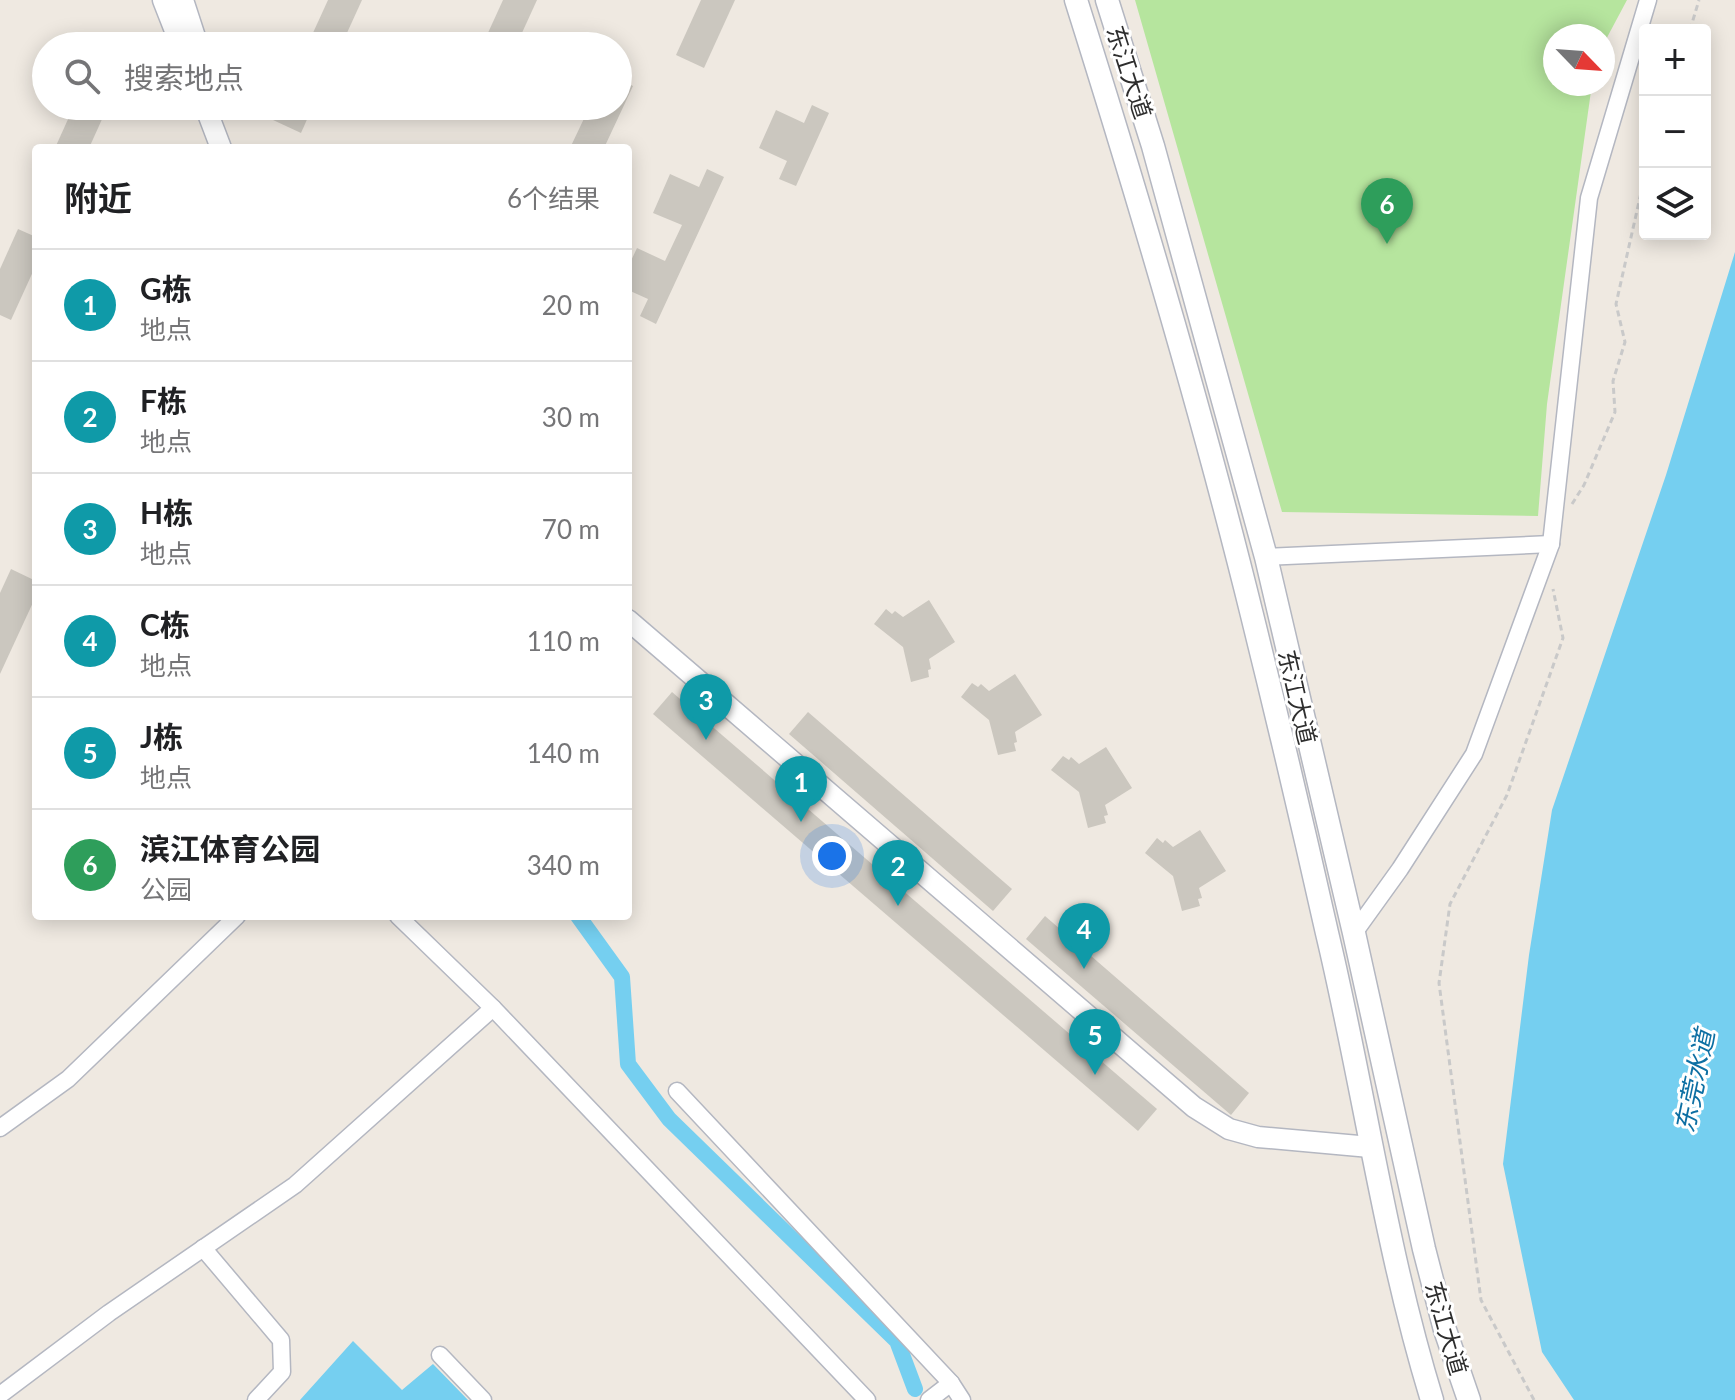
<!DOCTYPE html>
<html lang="zh">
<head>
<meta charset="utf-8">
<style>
	body { margin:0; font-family:Lato,"Noto Sans SC",sans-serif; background:#f6f6f6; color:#202124 }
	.controls { position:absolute; right:24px; top:24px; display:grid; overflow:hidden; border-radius:8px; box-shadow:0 4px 20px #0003 }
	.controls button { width:72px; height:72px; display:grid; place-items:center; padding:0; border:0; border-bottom:2px solid #e0e0e0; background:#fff; color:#202124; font:40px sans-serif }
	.compass { position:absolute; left:1543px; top:24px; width:72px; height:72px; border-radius:50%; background:#fff; box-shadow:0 4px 20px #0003; rotate:115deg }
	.you { position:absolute; left:832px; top:856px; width:28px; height:28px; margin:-20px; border:6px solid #fff; border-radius:50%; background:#1a73e8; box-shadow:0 0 0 12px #1a73e833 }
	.badge { display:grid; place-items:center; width:52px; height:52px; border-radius:50%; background:#4264fb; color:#fff; font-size:26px; font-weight:700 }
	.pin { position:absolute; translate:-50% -66px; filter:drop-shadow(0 2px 4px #0008) }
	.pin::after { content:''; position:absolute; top:42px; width:28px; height:24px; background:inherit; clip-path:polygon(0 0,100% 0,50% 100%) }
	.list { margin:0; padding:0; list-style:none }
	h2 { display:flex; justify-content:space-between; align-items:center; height:104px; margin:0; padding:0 32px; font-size:34px }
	h2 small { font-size:26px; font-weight:400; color:#757577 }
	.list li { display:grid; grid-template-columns:52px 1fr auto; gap:24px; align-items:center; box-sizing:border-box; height:112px; padding:0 32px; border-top:2px solid #e0e0e0 }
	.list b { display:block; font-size:30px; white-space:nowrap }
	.list p { margin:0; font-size:26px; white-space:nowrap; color:#757577 }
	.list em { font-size:26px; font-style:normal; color:#757577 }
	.icon { flex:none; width:44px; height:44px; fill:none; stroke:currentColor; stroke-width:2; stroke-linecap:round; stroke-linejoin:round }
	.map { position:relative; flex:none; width:1735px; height:1400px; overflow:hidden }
	.search { position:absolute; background:#fff; box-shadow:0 4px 20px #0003; left:32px; top:32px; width:600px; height:88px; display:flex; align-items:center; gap:20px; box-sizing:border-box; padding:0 28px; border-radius:44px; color:#757577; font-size:30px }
	.panel { position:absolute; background:#fff; box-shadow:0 4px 20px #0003; left:32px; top:144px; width:600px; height:776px; border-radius:8px }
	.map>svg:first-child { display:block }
</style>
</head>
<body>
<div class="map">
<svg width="1735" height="1400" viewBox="0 0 1735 1400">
	<rect width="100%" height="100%" fill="#efe9e1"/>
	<path fill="#b6e59e" d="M1135,0H1627L1603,45V36H1555V84H1592L1547,404L1538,516L1282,512Z"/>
	<g fill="#75cff0">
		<path d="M1735,252V1400H1574L1542,1352L1503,1164L1529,955L1552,810L1666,475Z"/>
		<path d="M353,1341L402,1390L433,1364L468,1400H300Z"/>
	</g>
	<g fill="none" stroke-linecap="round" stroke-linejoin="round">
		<path stroke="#75cff0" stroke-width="16" d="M578,916L622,977L628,1064L669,1119L897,1341L915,1389"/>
	</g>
	<g fill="#cbc7bf">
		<path d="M328,0H362L341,46H307Z"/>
		<path d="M503,0H537L516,46H482Z"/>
		<path d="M701,0H735L704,68L676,55Z"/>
		<path d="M618,79L633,86L604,148H570L590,106H618Z"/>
		<path d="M812,105L829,113L796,186L779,179L787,161L759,148L776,110L804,123Z"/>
		<path d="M74,106H108L89,148H55Z"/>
		<path d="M280,106H313L301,133L273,120Z"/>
		<path d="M707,169L724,177L656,324L640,316L648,299L628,290V267L637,248L665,261L682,225L653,213L670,174L699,187Z"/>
		<path d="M18,229L36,237V265L11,320L0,315V269Z"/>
		<path d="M11,569L36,581V596L0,674V593Z"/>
		<path d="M929,600L955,642L929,659L931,669L928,670L929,677L911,682L903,647L874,624L886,609L892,614L895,611L903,617Z"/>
		<path d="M1015,674L1042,715L1015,732L1017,742L1014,743L1016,751L998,755L989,720L961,697L972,683L978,687L981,684L989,691Z"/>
		<path d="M672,692L1157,1109L1138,1131L653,714Z"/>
		<path d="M808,712L1012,889L993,911L789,734Z"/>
		<path d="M1106,747L1132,788L1105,805L1108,815L1104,816L1106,823L1088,828L1079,792L1051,770L1063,756L1069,760L1071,757L1079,764Z"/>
		<path d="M1200,830L1226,871L1199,888L1202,898L1198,899L1200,906L1182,911L1173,876L1145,853L1157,838L1163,843L1165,840L1173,847Z"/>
		<path d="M1045,916L1249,1093L1231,1115L1026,939Z"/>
	</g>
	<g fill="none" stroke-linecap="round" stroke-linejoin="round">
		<g stroke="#b4b7c1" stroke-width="19">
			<g id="minor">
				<path d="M1266,557L1551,544"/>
				<path d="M398,916L493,1008L867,1400"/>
				<path d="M1354,933L1400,869L1474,754L1551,544L1589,198L1648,0"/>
				<path d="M677,1091L951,1383L962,1400"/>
				<path d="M0,1128L68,1079L237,916"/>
				<path d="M203,1248L281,1340L282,1372L256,1400"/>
				<path d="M440,1355L483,1400"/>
				<path d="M0,1395L109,1313L295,1185L493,1008"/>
				<path d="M929,1400L951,1383"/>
			</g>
		</g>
		<g stroke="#b4b7c1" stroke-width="23">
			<g id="tertiary">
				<path d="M163,0L181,46"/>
				<path d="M183,0L198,46"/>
				<path d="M205,106L221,148"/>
				<path d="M628,620L1194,1107L1229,1129L1258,1137L1370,1147"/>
			</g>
		</g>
		<g stroke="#b4b7c1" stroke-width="25">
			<g id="secondary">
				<path d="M1076,0C1140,203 1201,408 1252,615C1278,720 1303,826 1327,933C1364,1088 1385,1247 1432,1400"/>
				<path d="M1107,0L1153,146L1266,557L1354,933L1424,1249L1445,1330L1469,1400"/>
			</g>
		</g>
		<g stroke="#c9c9c9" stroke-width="3" stroke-dasharray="6 4" stroke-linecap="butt">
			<path d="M1690,30L1699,0"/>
			<path d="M1572,504L1584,485L1615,412L1613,381L1625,342L1616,304L1645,175"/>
			<path d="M1534,1400L1481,1300L1439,983L1450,904L1507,795L1563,638L1553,589"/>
		</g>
		<use href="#minor" stroke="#fff" stroke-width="16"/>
		<use href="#tertiary" stroke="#fff" stroke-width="20"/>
		<use href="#secondary" stroke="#fff" stroke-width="22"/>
	</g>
	<g text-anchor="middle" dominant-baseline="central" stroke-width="6" stroke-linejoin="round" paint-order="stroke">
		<g font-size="24" fill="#2e2e2e" stroke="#fff">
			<text transform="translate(1130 72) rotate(72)">东江大道</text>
			<text transform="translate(1298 697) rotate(77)">东江大道</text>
			<text transform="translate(1447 1328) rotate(74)">东江大道</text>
		</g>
		<g font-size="26" font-style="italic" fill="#0d6fa3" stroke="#fff">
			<text transform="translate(1694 1081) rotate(-78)">东莞水道</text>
		</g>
	</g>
</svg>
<div class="controls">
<button>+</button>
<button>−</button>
<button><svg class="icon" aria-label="layers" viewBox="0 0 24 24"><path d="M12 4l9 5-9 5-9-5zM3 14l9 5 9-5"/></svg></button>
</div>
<svg class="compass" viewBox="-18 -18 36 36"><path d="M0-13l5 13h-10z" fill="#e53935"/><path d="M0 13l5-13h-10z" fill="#757577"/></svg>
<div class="you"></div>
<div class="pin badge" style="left:801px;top:822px;background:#0f9aa8">1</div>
<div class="pin badge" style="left:898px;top:906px;background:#0f9aa8">2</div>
<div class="pin badge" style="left:706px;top:740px;background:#0f9aa8">3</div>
<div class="pin badge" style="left:1084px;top:969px;background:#0f9aa8">4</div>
<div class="pin badge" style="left:1095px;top:1075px;background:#0f9aa8">5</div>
<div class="pin badge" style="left:1387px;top:244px;background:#2e9e5b">6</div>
<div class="search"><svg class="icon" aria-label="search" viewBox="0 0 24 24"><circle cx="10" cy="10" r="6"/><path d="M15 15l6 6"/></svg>搜索地点</div>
<section class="panel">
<h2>附近<small>6个结果</small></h2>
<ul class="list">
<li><span class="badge" style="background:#0f9aa8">1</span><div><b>G栋</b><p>地点</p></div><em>20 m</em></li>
<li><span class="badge" style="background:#0f9aa8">2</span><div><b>F栋</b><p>地点</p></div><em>30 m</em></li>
<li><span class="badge" style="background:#0f9aa8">3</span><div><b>H栋</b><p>地点</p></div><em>70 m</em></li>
<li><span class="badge" style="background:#0f9aa8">4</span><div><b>C栋</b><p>地点</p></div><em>110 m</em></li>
<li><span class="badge" style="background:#0f9aa8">5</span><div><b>J栋</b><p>地点</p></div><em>140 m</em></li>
<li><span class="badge" style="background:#2e9e5b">6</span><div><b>滨江体育公园</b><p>公园</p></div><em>340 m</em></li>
</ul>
</section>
</div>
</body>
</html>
